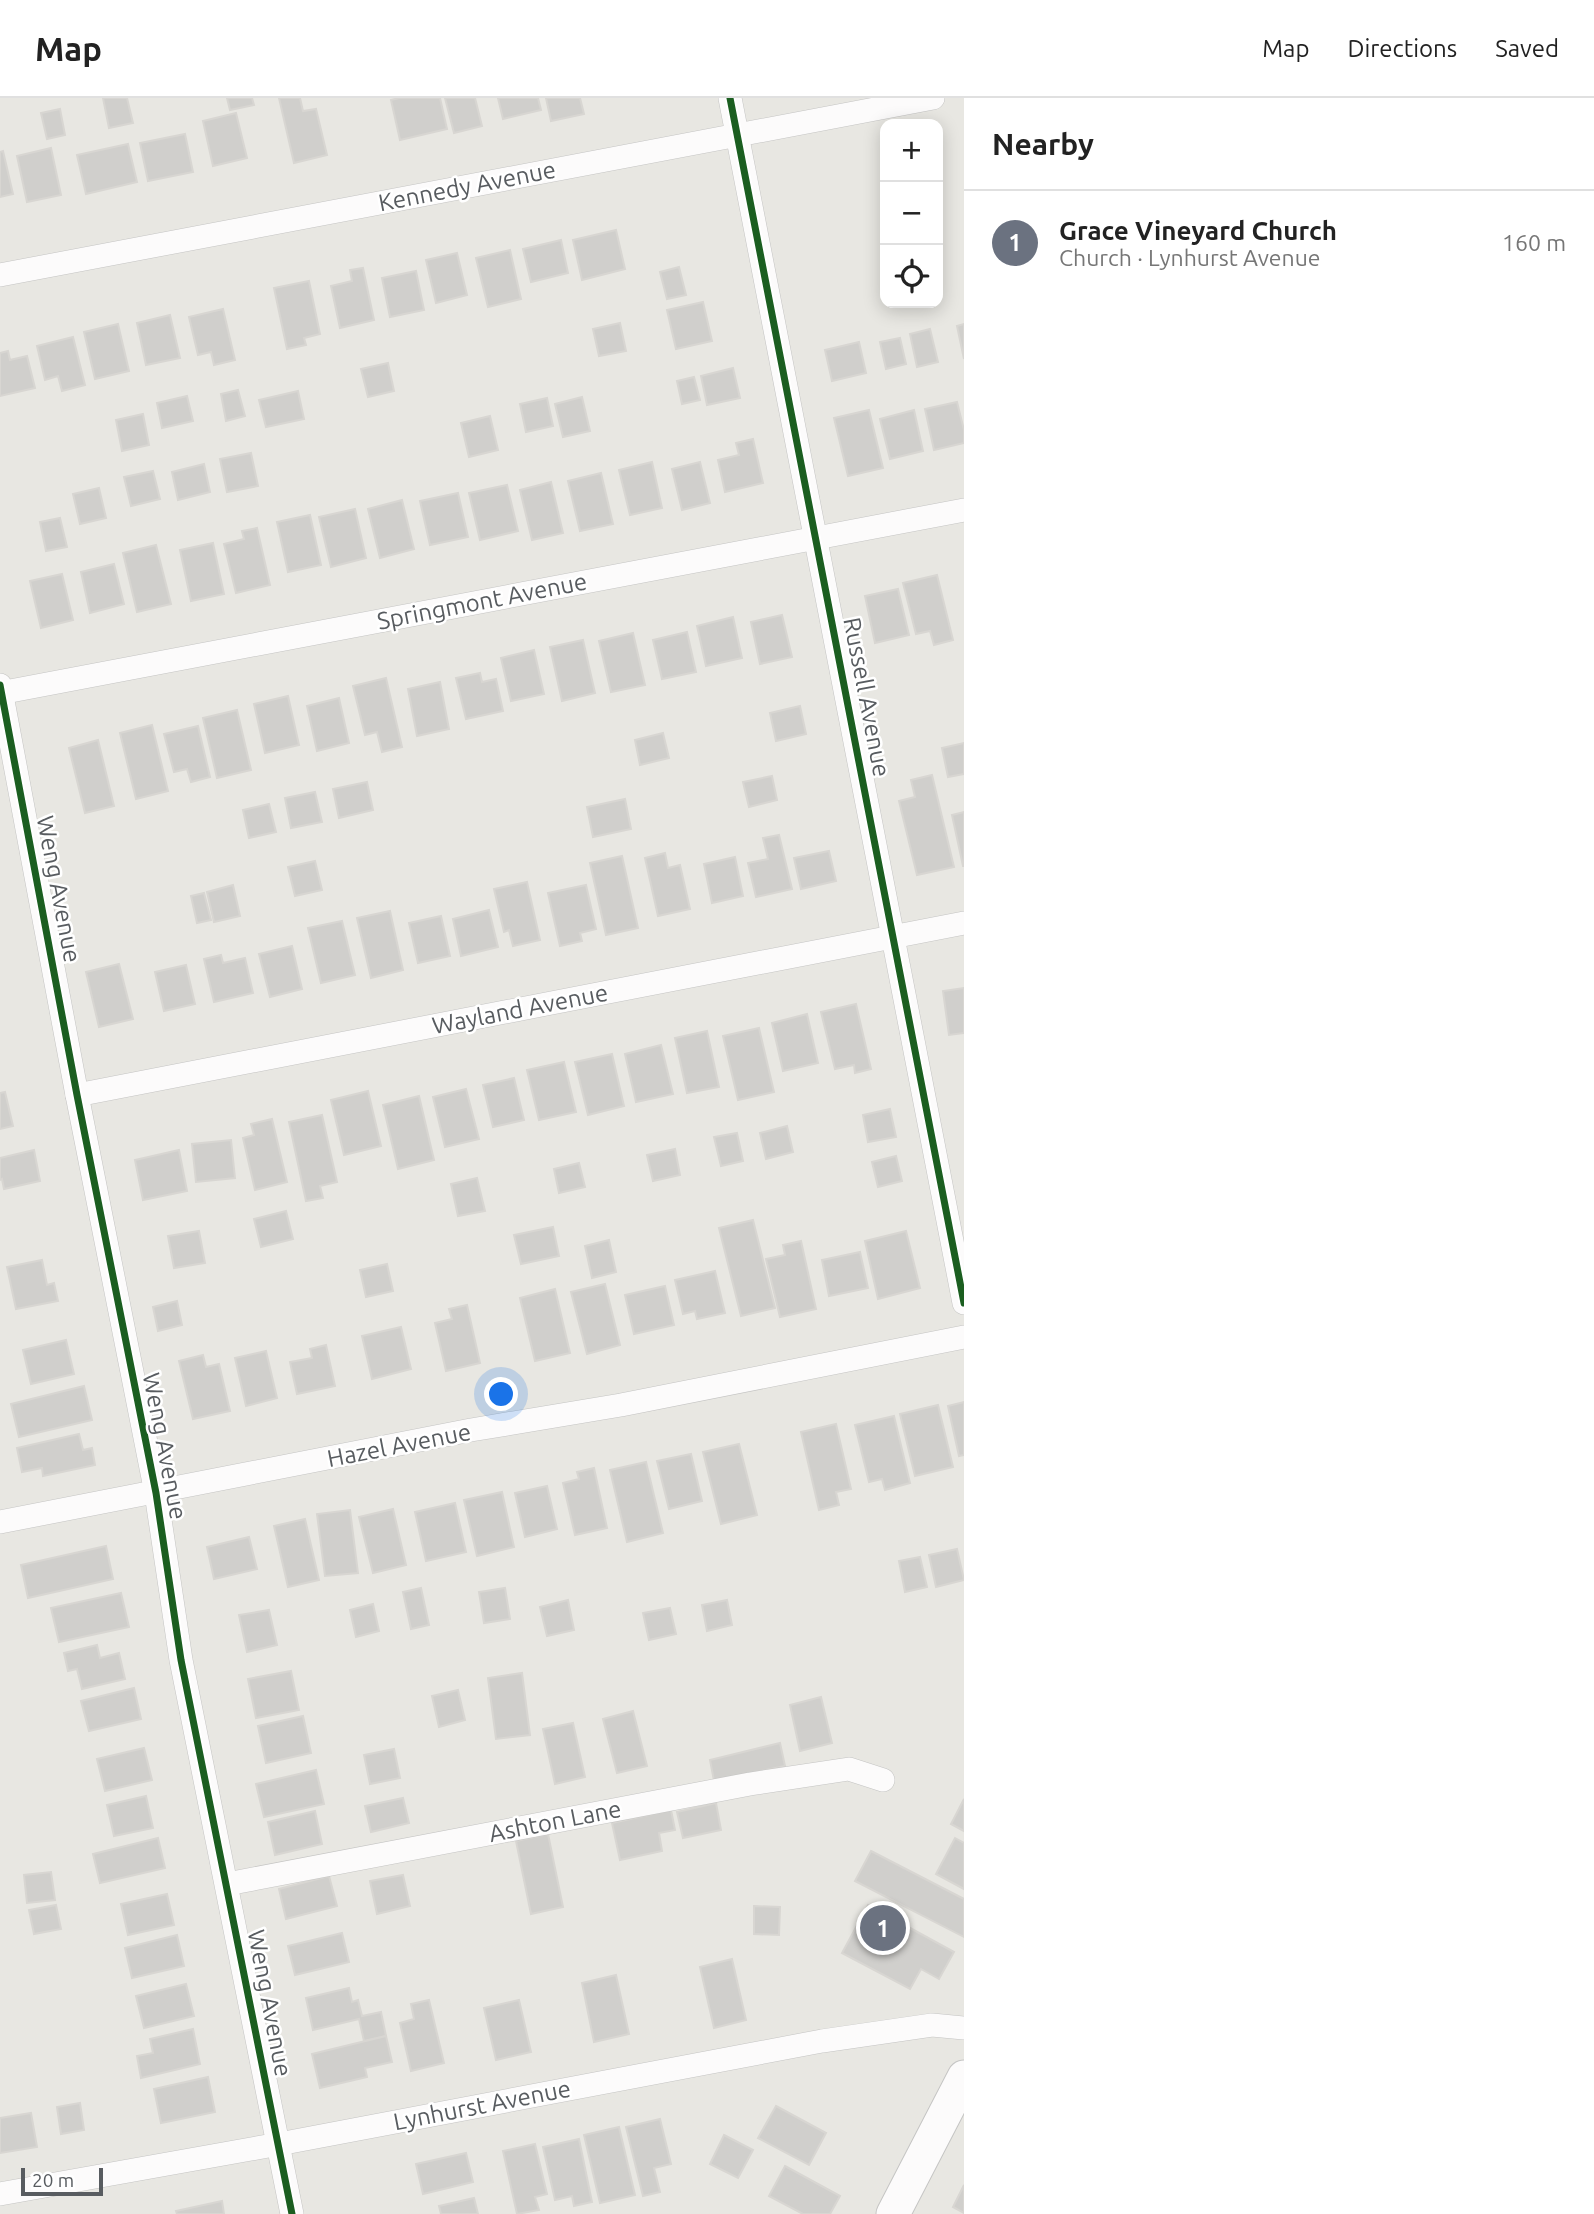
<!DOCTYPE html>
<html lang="en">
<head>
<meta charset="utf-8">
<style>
	body { margin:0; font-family:Ubuntu,sans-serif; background:#f6f6f6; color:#222 }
	.controls { position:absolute; right:21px; top:21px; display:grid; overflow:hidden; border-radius:14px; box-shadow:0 4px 18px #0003 }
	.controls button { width:63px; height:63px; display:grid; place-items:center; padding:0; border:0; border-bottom:2px solid #e0e0e0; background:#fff; color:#222; font:35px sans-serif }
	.scale { position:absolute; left:21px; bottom:18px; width:82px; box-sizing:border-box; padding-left:7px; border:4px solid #585c60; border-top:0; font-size:19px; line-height:24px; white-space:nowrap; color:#585c60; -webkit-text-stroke:5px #fff; paint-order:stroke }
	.you { position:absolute; left:502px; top:1297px; width:24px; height:24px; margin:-18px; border:5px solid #fff; border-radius:50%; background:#1a73e8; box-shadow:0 0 0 10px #1a73e833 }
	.badge { display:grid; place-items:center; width:46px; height:46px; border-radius:50%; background:#8a8d8e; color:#fff; font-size:23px; font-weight:700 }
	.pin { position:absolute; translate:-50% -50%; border:4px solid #fff; box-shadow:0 2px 7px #0006 }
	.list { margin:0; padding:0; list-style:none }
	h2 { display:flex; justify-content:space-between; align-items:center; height:91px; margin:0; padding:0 28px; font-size:30px }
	h2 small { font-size:23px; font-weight:400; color:#767676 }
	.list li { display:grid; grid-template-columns:46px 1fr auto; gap:21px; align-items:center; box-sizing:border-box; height:105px; padding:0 28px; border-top:2px solid #e0e0e0 }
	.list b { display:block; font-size:26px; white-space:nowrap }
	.list p { margin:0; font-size:23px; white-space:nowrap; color:#767676 }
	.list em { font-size:23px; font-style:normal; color:#767676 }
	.icon { flex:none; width:38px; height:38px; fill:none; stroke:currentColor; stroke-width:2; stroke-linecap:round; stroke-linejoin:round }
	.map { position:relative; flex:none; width:964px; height:2116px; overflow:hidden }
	header { display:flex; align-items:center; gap:42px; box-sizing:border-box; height:98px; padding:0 35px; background:#fff; border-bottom:2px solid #e0e0e0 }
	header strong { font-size:33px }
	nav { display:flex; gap:38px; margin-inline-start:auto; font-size:24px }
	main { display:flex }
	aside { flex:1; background:#fff }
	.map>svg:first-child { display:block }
</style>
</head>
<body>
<header>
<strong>Map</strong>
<nav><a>Map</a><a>Directions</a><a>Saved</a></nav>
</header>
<main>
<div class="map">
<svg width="964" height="2116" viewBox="0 0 964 2116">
	<rect width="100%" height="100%" fill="#e8e7e2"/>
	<g fill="#d0cfcc" stroke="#d8d6d2" stroke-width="2">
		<path d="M103,0H127L133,25L109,30Z"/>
		<path d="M227,0H252L254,7L230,12Z"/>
		<path d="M279,0H300L303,13L316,11L327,57L294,65Z"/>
		<path d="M399,0H440L447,31L400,42L391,2Z"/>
		<path d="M445,0H475L482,28L454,35Z"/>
		<path d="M498,0H538L541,12L503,21Z"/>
		<path d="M546,0H580L584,16L551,23Z"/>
		<path d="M60,11L65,37L47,41L41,15Z"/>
		<path d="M236,15L247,60L213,68L203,23Z"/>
		<path d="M185,36L193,74L148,83L140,45Z"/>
		<path d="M128,46L137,84L86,96L77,57Z"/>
		<path d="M51,50L61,97L27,104L17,58Z"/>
		<path d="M3,53L13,96L0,99V54Z"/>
		<path d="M616,132L625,171L582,182L573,142Z"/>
		<path d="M561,142L568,175L531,184L523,151Z"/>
		<path d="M510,152L521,201L488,209L476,160Z"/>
		<path d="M457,155L467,197L436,205L426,162Z"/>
		<path d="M679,169L686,197L667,201L660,174Z"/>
		<path d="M363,170L374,222L340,230L331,188L352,183L350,172Z"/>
		<path d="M416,173L424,212L390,219L382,180Z"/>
		<path d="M309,183L320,236L304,240L306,247L287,251L274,190Z"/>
		<path d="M703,204L712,243L676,251L667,212Z"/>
		<path d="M223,211L235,262L214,267L211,254L198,257L189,219Z"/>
		<path d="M170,217L180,260L146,267L137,225Z"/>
		<path d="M620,225L626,253L599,258L593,231Z"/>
		<path d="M118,226L129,273L95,281L84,234Z"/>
		<path d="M964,226V261L957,228Z"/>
		<path d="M930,231L938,264L917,269L910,236Z"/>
		<path d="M73,239L85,287L62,293L58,278L45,282L37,248Z"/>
		<path d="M900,240L906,266L886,271L880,244Z"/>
		<path d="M859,244L866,275L832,283L825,252Z"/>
		<path d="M8,253L10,262L27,258L35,290L0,298V255Z"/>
		<path d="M388,265L394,293L368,299L361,271Z"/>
		<path d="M733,270L740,300L707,307L701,278Z"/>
		<path d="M694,279L700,302L682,306L677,283Z"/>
		<path d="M238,292L245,318L226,323L221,296Z"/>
		<path d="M298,293L304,321L266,329L259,302Z"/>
		<path d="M187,298L193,323L162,330L157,305Z"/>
		<path d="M582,299L590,333L563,339L555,306Z"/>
		<path d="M547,300L553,328L526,334L520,306Z"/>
		<path d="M957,304L964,332V345L934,352L925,311Z"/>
		<path d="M869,312L883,370L848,378L834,320Z"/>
		<path d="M914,312L923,353L890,361L880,321Z"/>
		<path d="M143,316L149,347L122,353L116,322Z"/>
		<path d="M490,318L498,352L469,359L461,325Z"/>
		<path d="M753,341L763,385L725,394L718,362L739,357L736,345Z"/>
		<path d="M251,355L258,388L227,394L220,361Z"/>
		<path d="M652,364L662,410L630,417L619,372Z"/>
		<path d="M700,364L710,405L682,412L672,371Z"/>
		<path d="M204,366L210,394L178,402L172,374Z"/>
		<path d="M153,373L160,401L131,408L124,379Z"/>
		<path d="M601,375L613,426L580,433L568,383Z"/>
		<path d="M551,384L563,435L532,442L520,392Z"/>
		<path d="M507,387L518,433L480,442L469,395Z"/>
		<path d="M99,390L106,420L80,426L73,396Z"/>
		<path d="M458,395L468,439L430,447L420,403Z"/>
		<path d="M402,402L414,451L380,460L368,411Z"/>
		<path d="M355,411L366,460L331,469L319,419Z"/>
		<path d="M310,417L321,467L288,474L277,424Z"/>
		<path d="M60,420L67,449L46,453L40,424Z"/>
		<path d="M257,430L270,487L236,495L224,446L244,441L242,433Z"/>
		<path d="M213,445L224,496L191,503L180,452Z"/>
		<path d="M156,447L171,506L137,514L123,455Z"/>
		<path d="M114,466L124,506L90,515L81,474Z"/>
		<path d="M62,476L73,522L41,530L30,483Z"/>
		<path d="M937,477L953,542L934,547L930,533L916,536L903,485Z"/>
		<path d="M898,491L909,537L875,545L865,498Z"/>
		<path d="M782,517L792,559L760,566L751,524Z"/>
		<path d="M733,519L742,560L706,568L697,528Z"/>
		<path d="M687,534L696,574L662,581L653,542Z"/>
		<path d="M633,535L645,587L611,594L599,543Z"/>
		<path d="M583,542L595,595L562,603L550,549Z"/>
		<path d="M534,552L544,596L511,603L501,560Z"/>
		<path d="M480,575L482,584L496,581L503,613L466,621L456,580Z"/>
		<path d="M386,580L402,649L382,654L377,634L365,637L353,588Z"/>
		<path d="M440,584L449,631L417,638L408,591Z"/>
		<path d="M288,598L299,647L265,655L254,606Z"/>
		<path d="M339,600L349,645L317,653L307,608Z"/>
		<path d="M800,608L806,636L776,643L770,615Z"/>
		<path d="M237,612L251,672L217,680L203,620Z"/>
		<path d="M152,627L168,693L136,701L120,635Z"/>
		<path d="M198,628L210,679L191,684L187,671L174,674L164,636Z"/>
		<path d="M663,635L669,660L640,667L635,642Z"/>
		<path d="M98,642L114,708L85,715L69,650Z"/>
		<path d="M964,645V676L948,679L942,650Z"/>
		<path d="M932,677L954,769L917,777L899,703L915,699L911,682Z"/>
		<path d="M772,678L777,702L749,709L743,684Z"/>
		<path d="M367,684L373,712L339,720L333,691Z"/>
		<path d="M315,694L322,724L291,730L285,700Z"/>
		<path d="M625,701L631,731L593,739L587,709Z"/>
		<path d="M269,706L276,734L249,740L243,712Z"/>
		<path d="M964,714V768H963L952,717Z"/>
		<path d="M779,737L792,791L756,799L748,765L768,761L763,740Z"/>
		<path d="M829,753L836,783L801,791L794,760Z"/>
		<path d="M665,755L668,770L680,767L690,811L658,818L645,760Z"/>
		<path d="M622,758L638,830L606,837L590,765Z"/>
		<path d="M735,759L743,798L712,805L704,766Z"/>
		<path d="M315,763L322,792L295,798L288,769Z"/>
		<path d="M527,784L540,842L513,848L509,832L504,834L494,791Z"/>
		<path d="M233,787L240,818L214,824L207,794Z"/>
		<path d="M586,787L596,831L580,835L582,843L560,848L548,795Z"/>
		<path d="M204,795L211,822L197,825L191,798Z"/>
		<path d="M489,812L498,849L461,858L453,821Z"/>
		<path d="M390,813L403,872L371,880L357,820Z"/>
		<path d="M441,818L450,858L418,865L409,825Z"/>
		<path d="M342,823L355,877L321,885L308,830Z"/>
		<path d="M292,848L302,891L270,899L259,856Z"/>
		<path d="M221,857L223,865L245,860L253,895L214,904L204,861Z"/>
		<path d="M119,866L133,921L99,929L86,874Z"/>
		<path d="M186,867L195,906L164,913L155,874Z"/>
		<path d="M964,890V935L949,937L943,893Z"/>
		<path d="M856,906L871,971L855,975L854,967L835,971L821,914Z"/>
		<path d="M807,916L818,965L783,973L772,925Z"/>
		<path d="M759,930L774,994L738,1002L723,938Z"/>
		<path d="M707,933L719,989L687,995L675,940Z"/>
		<path d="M661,947L673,996L636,1004L625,956Z"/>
		<path d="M612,956L624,1008L588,1017L575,964Z"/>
		<path d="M564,964L576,1014L539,1022L527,972Z"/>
		<path d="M514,980L524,1022L493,1029L483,987Z"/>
		<path d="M466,991L479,1041L445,1049L433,999Z"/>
		<path d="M368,993L381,1048L344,1057L331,1002Z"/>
		<path d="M5,994L13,1028L0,1031V995Z"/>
		<path d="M419,998L434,1062L398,1071L383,1007Z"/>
		<path d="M890,1011L896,1039L868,1044L863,1017Z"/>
		<path d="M322,1017L337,1084L320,1088L323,1100L306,1103L289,1024Z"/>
		<path d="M272,1021L287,1084L255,1092L243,1040L254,1037L251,1026Z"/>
		<path d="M787,1028L793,1054L766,1061L760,1035Z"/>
		<path d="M737,1035L743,1063L721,1068L714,1039Z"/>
		<path d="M231,1042L235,1080L196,1084L192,1046Z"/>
		<path d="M675,1051L680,1077L653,1083L647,1057Z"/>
		<path d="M34,1052L40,1083L4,1091L2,1081L0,1082V1060Z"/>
		<path d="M179,1052L187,1093L143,1102L135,1062Z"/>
		<path d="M896,1058L902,1083L878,1089L872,1064Z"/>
		<path d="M579,1065L585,1089L559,1095L554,1071Z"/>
		<path d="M477,1080L485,1113L458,1118L451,1086Z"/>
		<path d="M286,1113L293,1141L261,1149L254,1121Z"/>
		<path d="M753,1122L775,1210L741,1218L719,1130Z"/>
		<path d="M553,1129L559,1158L521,1166L514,1137Z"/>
		<path d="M199,1133L205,1165L174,1170L168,1138Z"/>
		<path d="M906,1133L920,1190L878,1201L865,1143Z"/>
		<path d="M609,1142L616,1174L592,1180L585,1148Z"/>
		<path d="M801,1143L816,1211L780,1219L766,1161L785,1157L783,1147Z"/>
		<path d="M860,1154L868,1190L829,1198L822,1162Z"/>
		<path d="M42,1162L47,1187L54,1185L58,1203L16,1211L7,1169Z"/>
		<path d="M387,1166L393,1193L366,1199L360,1172Z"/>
		<path d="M715,1173L725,1215L697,1221L695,1213L683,1216L675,1182Z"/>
		<path d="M605,1186L620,1247L587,1256L571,1194Z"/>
		<path d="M665,1188L674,1227L634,1236L625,1197Z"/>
		<path d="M555,1191L570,1255L535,1263L520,1200Z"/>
		<path d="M177,1203L182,1227L158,1233L153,1209Z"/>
		<path d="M467,1207L480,1265L446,1273L435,1225L452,1221L449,1211Z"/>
		<path d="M401,1229L411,1271L372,1281L362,1238Z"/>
		<path d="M66,1242L74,1276L31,1286L23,1252Z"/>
		<path d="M326,1247L335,1288L297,1296L290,1264L312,1260L310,1251Z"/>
		<path d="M266,1253L277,1300L246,1308L235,1260Z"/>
		<path d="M203,1257L206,1269L219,1266L230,1313L193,1321L179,1263Z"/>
		<path d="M84,1288L92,1322L19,1339L11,1306Z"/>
		<path d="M964,1304V1357L959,1358L948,1308Z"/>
		<path d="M938,1307L953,1369L915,1378L900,1316Z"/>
		<path d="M894,1318L910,1385L885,1392L882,1381L869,1384L855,1327Z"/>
		<path d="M836,1326L851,1391L836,1394L839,1407L819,1412L801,1334Z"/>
		<path d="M79,1336L83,1352L92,1350L95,1367L43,1378L42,1370L22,1374L17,1350Z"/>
		<path d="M739,1346L757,1417L721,1426L703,1354Z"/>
		<path d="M691,1356L702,1403L669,1411L657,1363Z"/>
		<path d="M646,1364L663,1435L627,1444L610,1372Z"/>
		<path d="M594,1370L607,1430L575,1437L563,1385L579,1381L577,1374Z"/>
		<path d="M547,1388L557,1431L525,1439L515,1395Z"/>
		<path d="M502,1394L514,1449L477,1458L464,1402Z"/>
		<path d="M455,1405L466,1454L426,1463L415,1414Z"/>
		<path d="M393,1411L406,1467L373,1475L359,1419Z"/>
		<path d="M350,1412L358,1475L325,1478L317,1416Z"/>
		<path d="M305,1421L319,1482L288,1489L274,1428Z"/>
		<path d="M249,1439L257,1471L214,1481L207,1449Z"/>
		<path d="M106,1448L113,1481L28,1500L21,1467Z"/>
		<path d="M957,1451L964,1482L936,1489L929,1457Z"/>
		<path d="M920,1459L927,1489L905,1494L899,1463Z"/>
		<path d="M421,1490L429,1527L411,1531L403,1494Z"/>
		<path d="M505,1490L510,1521L484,1525L479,1494Z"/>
		<path d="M121,1495L129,1529L59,1544L51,1510Z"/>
		<path d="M568,1502L574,1532L547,1538L540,1509Z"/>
		<path d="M727,1502L732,1527L707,1533L702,1507Z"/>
		<path d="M373,1506L379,1533L356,1539L350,1512Z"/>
		<path d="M670,1510L676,1536L649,1542L643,1515Z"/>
		<path d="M269,1512L277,1547L247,1554L239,1517Z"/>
		<path d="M97,1547L100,1560L119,1555L125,1581L82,1591L77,1571L68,1573L64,1555Z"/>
		<path d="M291,1573L299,1612L256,1620L248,1581Z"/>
		<path d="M522,1575L530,1637L496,1641L488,1580Z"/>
		<path d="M134,1590L141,1621L89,1633L81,1603Z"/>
		<path d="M458,1592L465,1622L439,1629L432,1598Z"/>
		<path d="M821,1599L832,1645L800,1653L790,1607Z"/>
		<path d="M633,1613L647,1668L617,1675L603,1621Z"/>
		<path d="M303,1618L311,1655L266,1665L258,1628Z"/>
		<path d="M573,1625L585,1679L555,1686L543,1631Z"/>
		<path d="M780,1645L785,1668L714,1683L710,1662Z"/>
		<path d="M144,1650L152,1682L105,1693L97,1661Z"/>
		<path d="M394,1651L400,1680L370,1686L364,1657Z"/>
		<path d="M316,1672L324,1706L264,1719L256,1686Z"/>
		<path d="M146,1698L153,1730L114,1738L107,1707Z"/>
		<path d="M403,1700L409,1725L371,1734L365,1708Z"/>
		<path d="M964,1701V1733L951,1726Z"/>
		<path d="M716,1705L721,1732L683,1740L677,1714Z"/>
		<path d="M671,1712L675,1732L659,1735L662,1753L620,1762L612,1725Z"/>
		<path d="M315,1713L322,1746L275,1757L268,1724Z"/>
		<path d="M548,1736L563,1809L531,1816L516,1743Z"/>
		<path d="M158,1740L165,1770L100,1785L93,1756Z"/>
		<path d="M955,1740L964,1745V1791L936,1776Z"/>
		<path d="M871,1753L964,1801V1839L855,1783Z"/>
		<path d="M51,1774L55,1802L27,1805L24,1777Z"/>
		<path d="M403,1777L410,1808L377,1816L370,1783Z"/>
		<path d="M329,1778L337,1808L286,1821L279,1791Z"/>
		<path d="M167,1796L174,1827L128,1837L121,1806Z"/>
		<path d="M56,1807L61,1831L34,1836L29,1812Z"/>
		<path d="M868,1807L954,1854L939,1881L921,1871L910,1891L842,1855Z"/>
		<path d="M754,1808L780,1809L779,1837L754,1836Z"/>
		<path d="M342,1835L349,1864L295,1877L288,1848Z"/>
		<path d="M177,1837L184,1868L132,1880L125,1850Z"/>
		<path d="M732,1861L746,1922L714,1930L700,1869Z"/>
		<path d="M616,1877L629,1936L594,1944L582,1885Z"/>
		<path d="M186,1886L194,1918L144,1930L136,1898Z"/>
		<path d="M349,1890L352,1904L358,1902L362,1918L381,1914L386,1938L364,1943L359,1921L313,1932L306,1900Z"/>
		<path d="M429,1902L444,1965L411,1973L400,1925L414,1921L411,1906Z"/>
		<path d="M519,1902L531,1954L496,1962L484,1910Z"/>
		<path d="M193,1931L200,1966L141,1980L137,1958L153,1955L150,1941Z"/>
		<path d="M386,1938L392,1964L365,1970L367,1979L320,1990L312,1956Z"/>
		<path d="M208,1979L215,2014L161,2025L154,1991Z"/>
		<path d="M80,2005L84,2032L61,2036L57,2009Z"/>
		<path d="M776,2008L826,2035L809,2067L758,2040Z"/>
		<path d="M31,2015L37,2049L0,2055V2020Z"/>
		<path d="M660,2021L671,2066L654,2070L660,2094L643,2098L626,2029Z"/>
		<path d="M619,2029L635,2097L600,2105L584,2037Z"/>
		<path d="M724,2037L753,2052L738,2080L710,2066Z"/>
		<path d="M579,2041L592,2104L574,2108L572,2098L555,2102L543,2049Z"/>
		<path d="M535,2046L547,2096L535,2099L539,2112L517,2116L503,2053Z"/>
		<path d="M466,2055L473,2084L423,2096L416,2066Z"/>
		<path d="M785,2068L840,2098L830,2116H803L769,2098Z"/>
		<path d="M964,2087V2115L953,2109Z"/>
		<path d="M474,2100L478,2116H441L439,2108Z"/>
		<path d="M222,2103L224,2116H177L176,2113Z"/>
	</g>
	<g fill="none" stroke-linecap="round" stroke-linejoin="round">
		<g stroke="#c4c4c3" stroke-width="24">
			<g id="street">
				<path d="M730,0L964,1205"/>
				<path d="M0,177L933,0"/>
				<path d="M0,587L77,997L156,1395L181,1562L292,2116"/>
				<path d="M0,595L964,412"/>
				<path d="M77,997L964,825"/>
				<path d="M0,1424L471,1332L621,1307L964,1239"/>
				<path d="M227,1786L750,1686L849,1671L883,1682"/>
				<path d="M0,2096L279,2046L822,1943L932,1927L964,1930"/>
			</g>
		</g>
		<g stroke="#c5c5c4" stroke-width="35">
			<path id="secondary" d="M893,2116L964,1979"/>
		</g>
		<use href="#street" stroke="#fcfbfb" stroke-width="23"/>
		<use href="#secondary" stroke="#fcfbfb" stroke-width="33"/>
		<g stroke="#fff" stroke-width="11">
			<g id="cycleway">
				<path d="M730,0L964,1205"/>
				<path d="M0,587L77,997L156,1395L181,1562L292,2116"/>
			</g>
		</g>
		<use href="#cycleway" stroke="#1b5e20" stroke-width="7"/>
	</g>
	<g text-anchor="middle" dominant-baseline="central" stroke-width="5" stroke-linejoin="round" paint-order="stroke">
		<g font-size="24" fill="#585c60" stroke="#fff">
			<text transform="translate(467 88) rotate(-11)">Kennedy Avenue</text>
			<text transform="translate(482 503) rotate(-11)">Springmont Avenue</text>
			<text transform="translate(867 599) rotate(79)">Russell Avenue</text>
			<text transform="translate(59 791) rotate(79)">Weng Avenue</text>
			<text transform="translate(520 911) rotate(-11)">Wayland Avenue</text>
			<text transform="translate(399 1347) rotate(-11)">Hazel Avenue</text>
			<text transform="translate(165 1348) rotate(79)">Weng Avenue</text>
			<text transform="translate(555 1723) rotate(-11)">Ashton Lane</text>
			<text transform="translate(270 1905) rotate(79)">Weng Avenue</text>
			<text transform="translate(482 2007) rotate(-11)">Lynhurst Avenue</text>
		</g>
	</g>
</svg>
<div class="controls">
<button>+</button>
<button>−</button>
<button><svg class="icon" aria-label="locate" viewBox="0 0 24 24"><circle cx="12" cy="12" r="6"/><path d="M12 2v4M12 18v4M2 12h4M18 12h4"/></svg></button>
</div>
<div class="scale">20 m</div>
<div class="you"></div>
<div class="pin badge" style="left:883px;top:1830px;background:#6b7280">1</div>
</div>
<aside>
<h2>Nearby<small></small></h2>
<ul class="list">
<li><span class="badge" style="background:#6b7280">1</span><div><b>Grace Vineyard Church</b><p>Church · Lynhurst Avenue</p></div><em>160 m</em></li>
</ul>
</aside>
</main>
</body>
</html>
